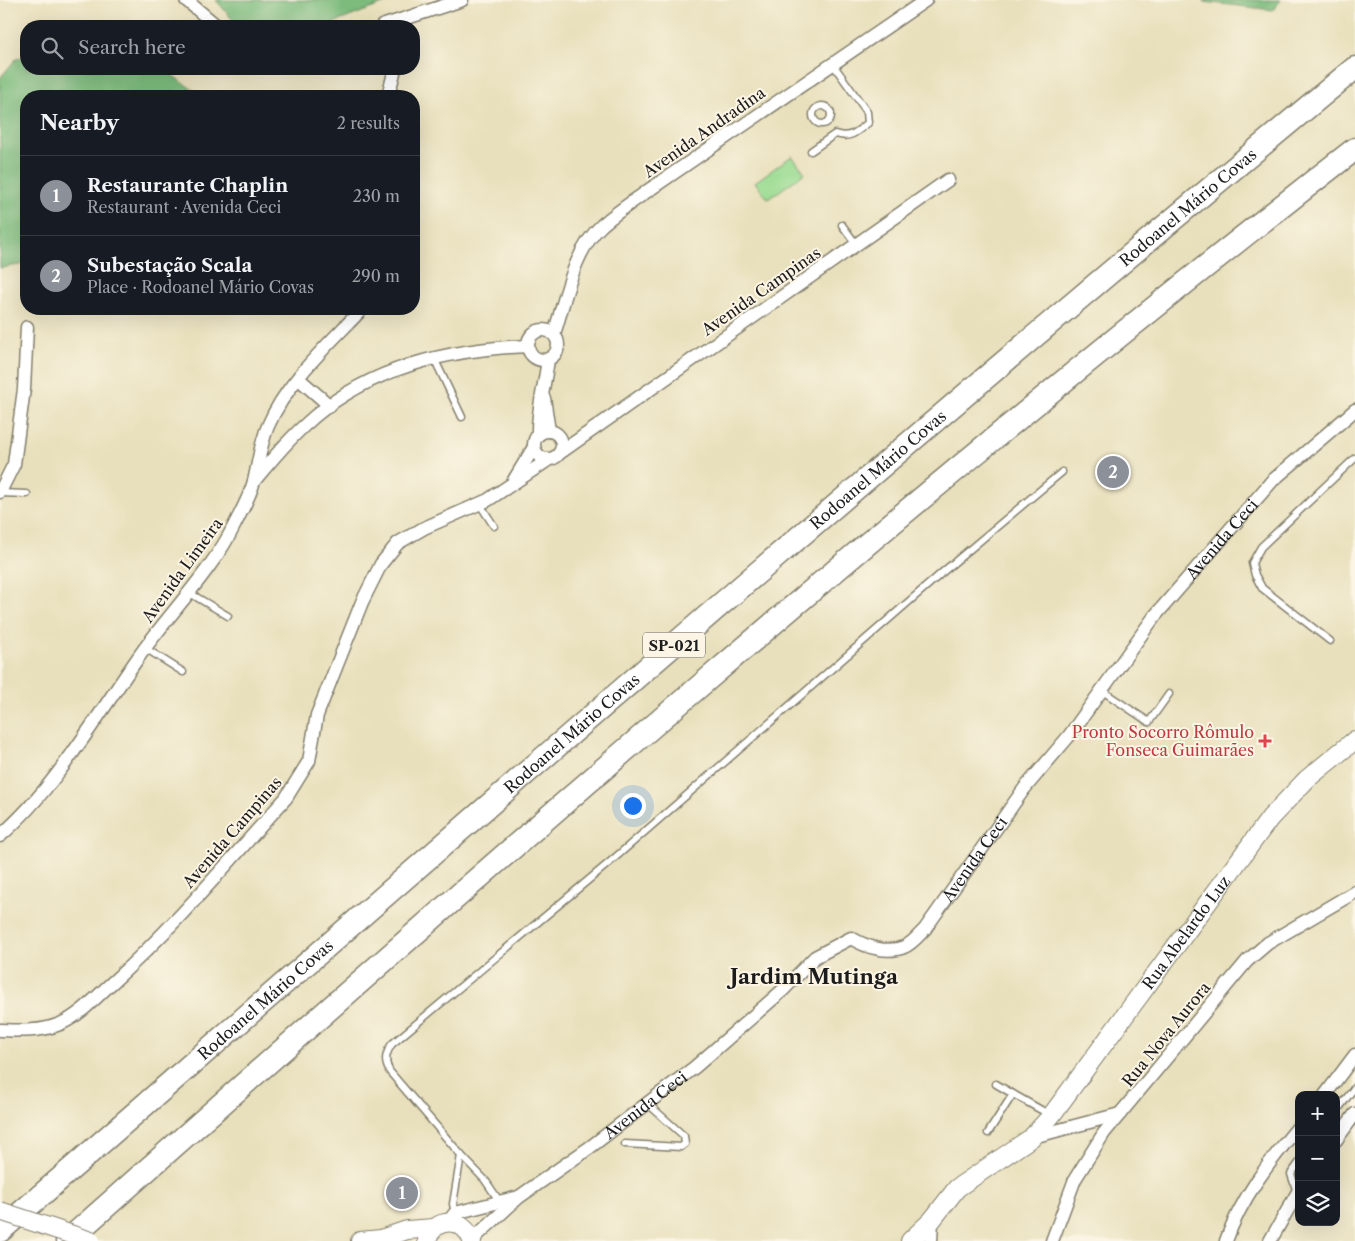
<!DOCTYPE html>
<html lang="en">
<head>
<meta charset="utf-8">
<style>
	body { margin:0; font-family:"Libre Caslon Text",serif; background:#20242c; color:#f1f3f6 }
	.controls { position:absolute; right:15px; bottom:15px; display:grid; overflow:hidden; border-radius:10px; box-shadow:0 5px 20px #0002 }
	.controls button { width:45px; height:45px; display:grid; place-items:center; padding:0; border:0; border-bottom:1px solid #363941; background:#171b24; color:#f1f3f6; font:25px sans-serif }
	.you { position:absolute; left:632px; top:805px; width:18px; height:18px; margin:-12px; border:4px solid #fff; border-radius:50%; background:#1a73e8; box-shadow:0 0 0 8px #1a73e833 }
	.badge { display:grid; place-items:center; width:32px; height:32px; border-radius:50%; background:#8c9099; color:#fff; font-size:16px; font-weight:700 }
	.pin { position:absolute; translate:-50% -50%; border:2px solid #fff; box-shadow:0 1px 5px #0006 }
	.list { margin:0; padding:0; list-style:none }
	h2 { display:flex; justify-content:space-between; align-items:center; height:65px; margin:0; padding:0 20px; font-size:21px }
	h2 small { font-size:16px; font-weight:400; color:#9ea1a6 }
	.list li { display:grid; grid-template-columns:32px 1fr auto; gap:15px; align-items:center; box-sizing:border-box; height:80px; padding:0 20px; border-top:1px solid #363941 }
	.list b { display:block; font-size:19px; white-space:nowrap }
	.list p { margin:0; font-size:16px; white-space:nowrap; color:#9ea1a6 }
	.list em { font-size:16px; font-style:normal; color:#9ea1a6 }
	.icon { flex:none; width:28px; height:28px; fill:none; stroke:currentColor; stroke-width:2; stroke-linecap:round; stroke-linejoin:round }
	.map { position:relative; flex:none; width:1355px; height:1241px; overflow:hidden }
	.search { position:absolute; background:#171b24; box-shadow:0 5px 20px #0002; left:20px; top:20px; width:400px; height:55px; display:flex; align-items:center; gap:12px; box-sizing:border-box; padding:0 18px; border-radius:20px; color:#9ea1a6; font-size:19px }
	.panel { position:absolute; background:#171b24; box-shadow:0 5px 20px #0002; left:20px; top:90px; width:400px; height:225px; border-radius:20px }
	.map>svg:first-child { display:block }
</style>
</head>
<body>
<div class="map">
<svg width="1355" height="1241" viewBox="0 0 1355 1241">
	<rect width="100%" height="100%" fill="#fcf5e5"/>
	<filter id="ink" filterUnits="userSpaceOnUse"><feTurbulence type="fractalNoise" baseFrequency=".02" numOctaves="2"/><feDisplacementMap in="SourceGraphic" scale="10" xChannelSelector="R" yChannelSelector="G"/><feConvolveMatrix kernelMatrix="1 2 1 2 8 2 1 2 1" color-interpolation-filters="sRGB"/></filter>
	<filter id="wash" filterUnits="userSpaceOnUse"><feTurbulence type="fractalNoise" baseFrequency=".0096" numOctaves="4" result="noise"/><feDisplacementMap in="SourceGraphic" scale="20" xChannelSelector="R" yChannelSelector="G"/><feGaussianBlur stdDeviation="1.12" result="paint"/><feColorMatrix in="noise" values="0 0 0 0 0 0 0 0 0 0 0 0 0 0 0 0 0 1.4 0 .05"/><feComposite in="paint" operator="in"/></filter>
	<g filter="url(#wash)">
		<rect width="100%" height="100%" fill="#e8e0bc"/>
		<path fill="#9adb92" stroke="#5b7c57" d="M792,156L805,173L768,199L755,182Z"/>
		<g fill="#7bbb7c" stroke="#4c6c4c">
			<path d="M216,0H393L326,26H238Z"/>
			<path d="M1204,0H1281L1273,10L1204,2Z"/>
			<path d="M26,56V69H163L202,96H26V264L0,268V78L16,59Z"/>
		</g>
	</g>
	<g filter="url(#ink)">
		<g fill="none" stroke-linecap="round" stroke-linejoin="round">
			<g stroke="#827e6c" stroke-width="9">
				<g id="service">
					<circle cx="822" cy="115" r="9"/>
					<path d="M811,151L835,134C851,139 856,132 868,123L867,112L832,63"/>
					<path d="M842,225L856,244"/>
					<path d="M434,358L462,417"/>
					<path d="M0,493L27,494"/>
					<path d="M479,503L494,526"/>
					<path d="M188,592L228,616"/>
					<path d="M1330,641L1262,588L1255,575L1252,563L1261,547L1355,458"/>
					<path d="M145,648L183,672"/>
					<path d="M1101,690L1149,722L1169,694"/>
					<path d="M996,1084L1013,1094"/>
					<path d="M1336,1112L1355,1087"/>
					<path d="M988,1133L1013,1094L1050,1115"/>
					<path d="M625,1144L681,1147L685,1144L684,1136L648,1104"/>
					<path d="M1297,1192L1291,1174L1299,1163"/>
					<path d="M500,1202L485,1180L461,1155L390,1072C384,1062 385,1054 392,1044L610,862L944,571L1062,472"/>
					<path d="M455,1213L453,1204L461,1155"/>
				</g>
			</g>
			<g stroke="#827e6c" stroke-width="15">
				<g id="minor">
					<path d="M186,0L217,26"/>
					<path d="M382,26L462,0"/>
					<path d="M388,96L395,69"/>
					<circle cx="543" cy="345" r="15"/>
					<path d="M554,334C566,298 573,251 602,225C616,213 631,203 646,192L926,0"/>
					<path d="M299,379L330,406"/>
					<path d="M544,398L549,431"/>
					<circle cx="548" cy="445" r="14"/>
					<path d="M538,435C537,410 545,385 548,359"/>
					<path d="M561,452L948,180"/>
					<path d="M514,480L534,447"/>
					<path d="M254,481C270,462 286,442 305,425C366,368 447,349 528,346"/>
					<path d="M0,492L14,464L24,389L27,327"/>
					<path d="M0,836C57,787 101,709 145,648C173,610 214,567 234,526C241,512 250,496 254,481C259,462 260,444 268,426C287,381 329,344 362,309"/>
					<path d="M0,1030C21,1031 40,1032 60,1024C80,1016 98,995 114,981C176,925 230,860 286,798L309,761L317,715L362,602L381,564L398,543L424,528L488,500L548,460"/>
					<path d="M1325,1095L1355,1055"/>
					<path d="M1033,1137L1120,1114"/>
					<path d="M1336,1140L1355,1114"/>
					<path d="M448,1222L455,1213L519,1197"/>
					<path id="s1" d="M472,1240L519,1197L589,1148L695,1067L783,990L815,957L851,938C866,947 887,954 904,947C912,944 919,935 925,929L1024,789L1069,736L1154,617L1272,481L1355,410"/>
					<path d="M931,1241L932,1220"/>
					<path d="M1052,1241L1075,1179L1104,1133L1247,961L1268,943L1355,892"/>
					<path d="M1226,1241C1241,1198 1270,1161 1299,1126"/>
					<path d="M1270,1241L1299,1190"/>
				</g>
			</g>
			<g stroke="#827e6c" stroke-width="20">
				<g id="secondary">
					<path d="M360,1241L381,1239L407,1230L434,1228"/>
					<path d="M427,1241C434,1216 465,1217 472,1241"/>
					<path id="s2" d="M910,1241L932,1220L957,1188L1031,1138L1051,1116L1270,818L1307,779L1355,740"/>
				</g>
			</g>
			<g stroke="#827e6c" stroke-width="25">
				<g id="motorway">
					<path id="s3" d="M0,1231C449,840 896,447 1355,68"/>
					<path d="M67,1241C488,867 910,494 1355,149"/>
				</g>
			</g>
			<use href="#service" stroke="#fff" stroke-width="6"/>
			<use href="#minor" stroke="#fff" stroke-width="12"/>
			<use href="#secondary" stroke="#fff" stroke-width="18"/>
			<use href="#motorway" stroke="#fff" stroke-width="22"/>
			<g stroke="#827e6c" stroke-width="20" stroke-linecap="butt">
				<path id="secondary-bridge" d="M0,1211L91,1241"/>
			</g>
			<use href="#secondary-bridge" stroke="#fff" stroke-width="18"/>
		</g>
	</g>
	<path fill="#e0444e" stroke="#fcf5e5" stroke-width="2" d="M1262.5 733.5h5v5h5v5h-5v5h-5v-5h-5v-5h5z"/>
	<g text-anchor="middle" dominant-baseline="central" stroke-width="4" stroke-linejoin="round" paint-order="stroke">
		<rect fill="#fcf5e5" stroke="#5f5d58" stroke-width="1" x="643" y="632.5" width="62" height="25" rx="4"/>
		<g font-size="15" font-weight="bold" fill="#1c1c1c">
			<text x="674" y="645">SP-021</text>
		</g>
		<g font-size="16" fill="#1c1c1c" stroke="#fcf5e5">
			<text transform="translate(704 132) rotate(-35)">Avenida Andradina</text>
			<text stroke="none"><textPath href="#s3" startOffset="1568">Rodoanel Mário Covas</textPath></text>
			<text transform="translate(761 291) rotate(-35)">Avenida Campinas</text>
			<text stroke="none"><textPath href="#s3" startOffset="1162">Rodoanel Mário Covas</textPath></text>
			<text stroke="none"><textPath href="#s1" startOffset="1060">Avenida Ceci</textPath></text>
			<text transform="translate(182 570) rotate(-54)">Avenida Limeira</text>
			<text stroke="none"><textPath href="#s3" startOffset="758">Rodoanel Mário Covas</textPath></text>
			<text transform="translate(232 832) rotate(-49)">Avenida Campinas</text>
			<text stroke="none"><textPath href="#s1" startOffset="655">Avenida Ceci</textPath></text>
			<text stroke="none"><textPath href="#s2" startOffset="418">Rua Abelardo Luz</textPath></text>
			<text stroke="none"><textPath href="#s3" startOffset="352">Rodoanel Mário Covas</textPath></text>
			<text transform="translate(1166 1034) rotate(-51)">Rua Nova Aurora</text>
			<text stroke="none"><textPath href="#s1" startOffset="220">Avenida Ceci</textPath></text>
		</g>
		<g font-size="16" fill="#be3a42" stroke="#fcf5e5" text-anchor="end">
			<text x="1254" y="732">Pronto Socorro Rômulo<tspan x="1254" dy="18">Fonseca Guimarães</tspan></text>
		</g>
		<g font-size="21" font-weight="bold" fill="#1c1c1c" stroke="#fcf5e5">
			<text x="814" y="976">Jardim Mutinga</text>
		</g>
	</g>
</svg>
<div class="controls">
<button>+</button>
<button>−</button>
<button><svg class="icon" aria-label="layers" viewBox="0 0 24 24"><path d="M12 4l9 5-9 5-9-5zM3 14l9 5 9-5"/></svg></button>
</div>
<div class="you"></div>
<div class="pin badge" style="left:402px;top:1193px">1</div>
<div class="pin badge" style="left:1113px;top:472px">2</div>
<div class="search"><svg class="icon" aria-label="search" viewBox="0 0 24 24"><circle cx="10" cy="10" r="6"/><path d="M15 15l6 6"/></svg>Search here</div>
<section class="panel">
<h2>Nearby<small>2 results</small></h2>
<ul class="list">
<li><span class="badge">1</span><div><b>Restaurante Chaplin</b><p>Restaurant · Avenida Ceci</p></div><em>230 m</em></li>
<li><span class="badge">2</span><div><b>Subestação Scala</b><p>Place · Rodoanel Mário Covas</p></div><em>290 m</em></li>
</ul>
</section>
</div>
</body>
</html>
